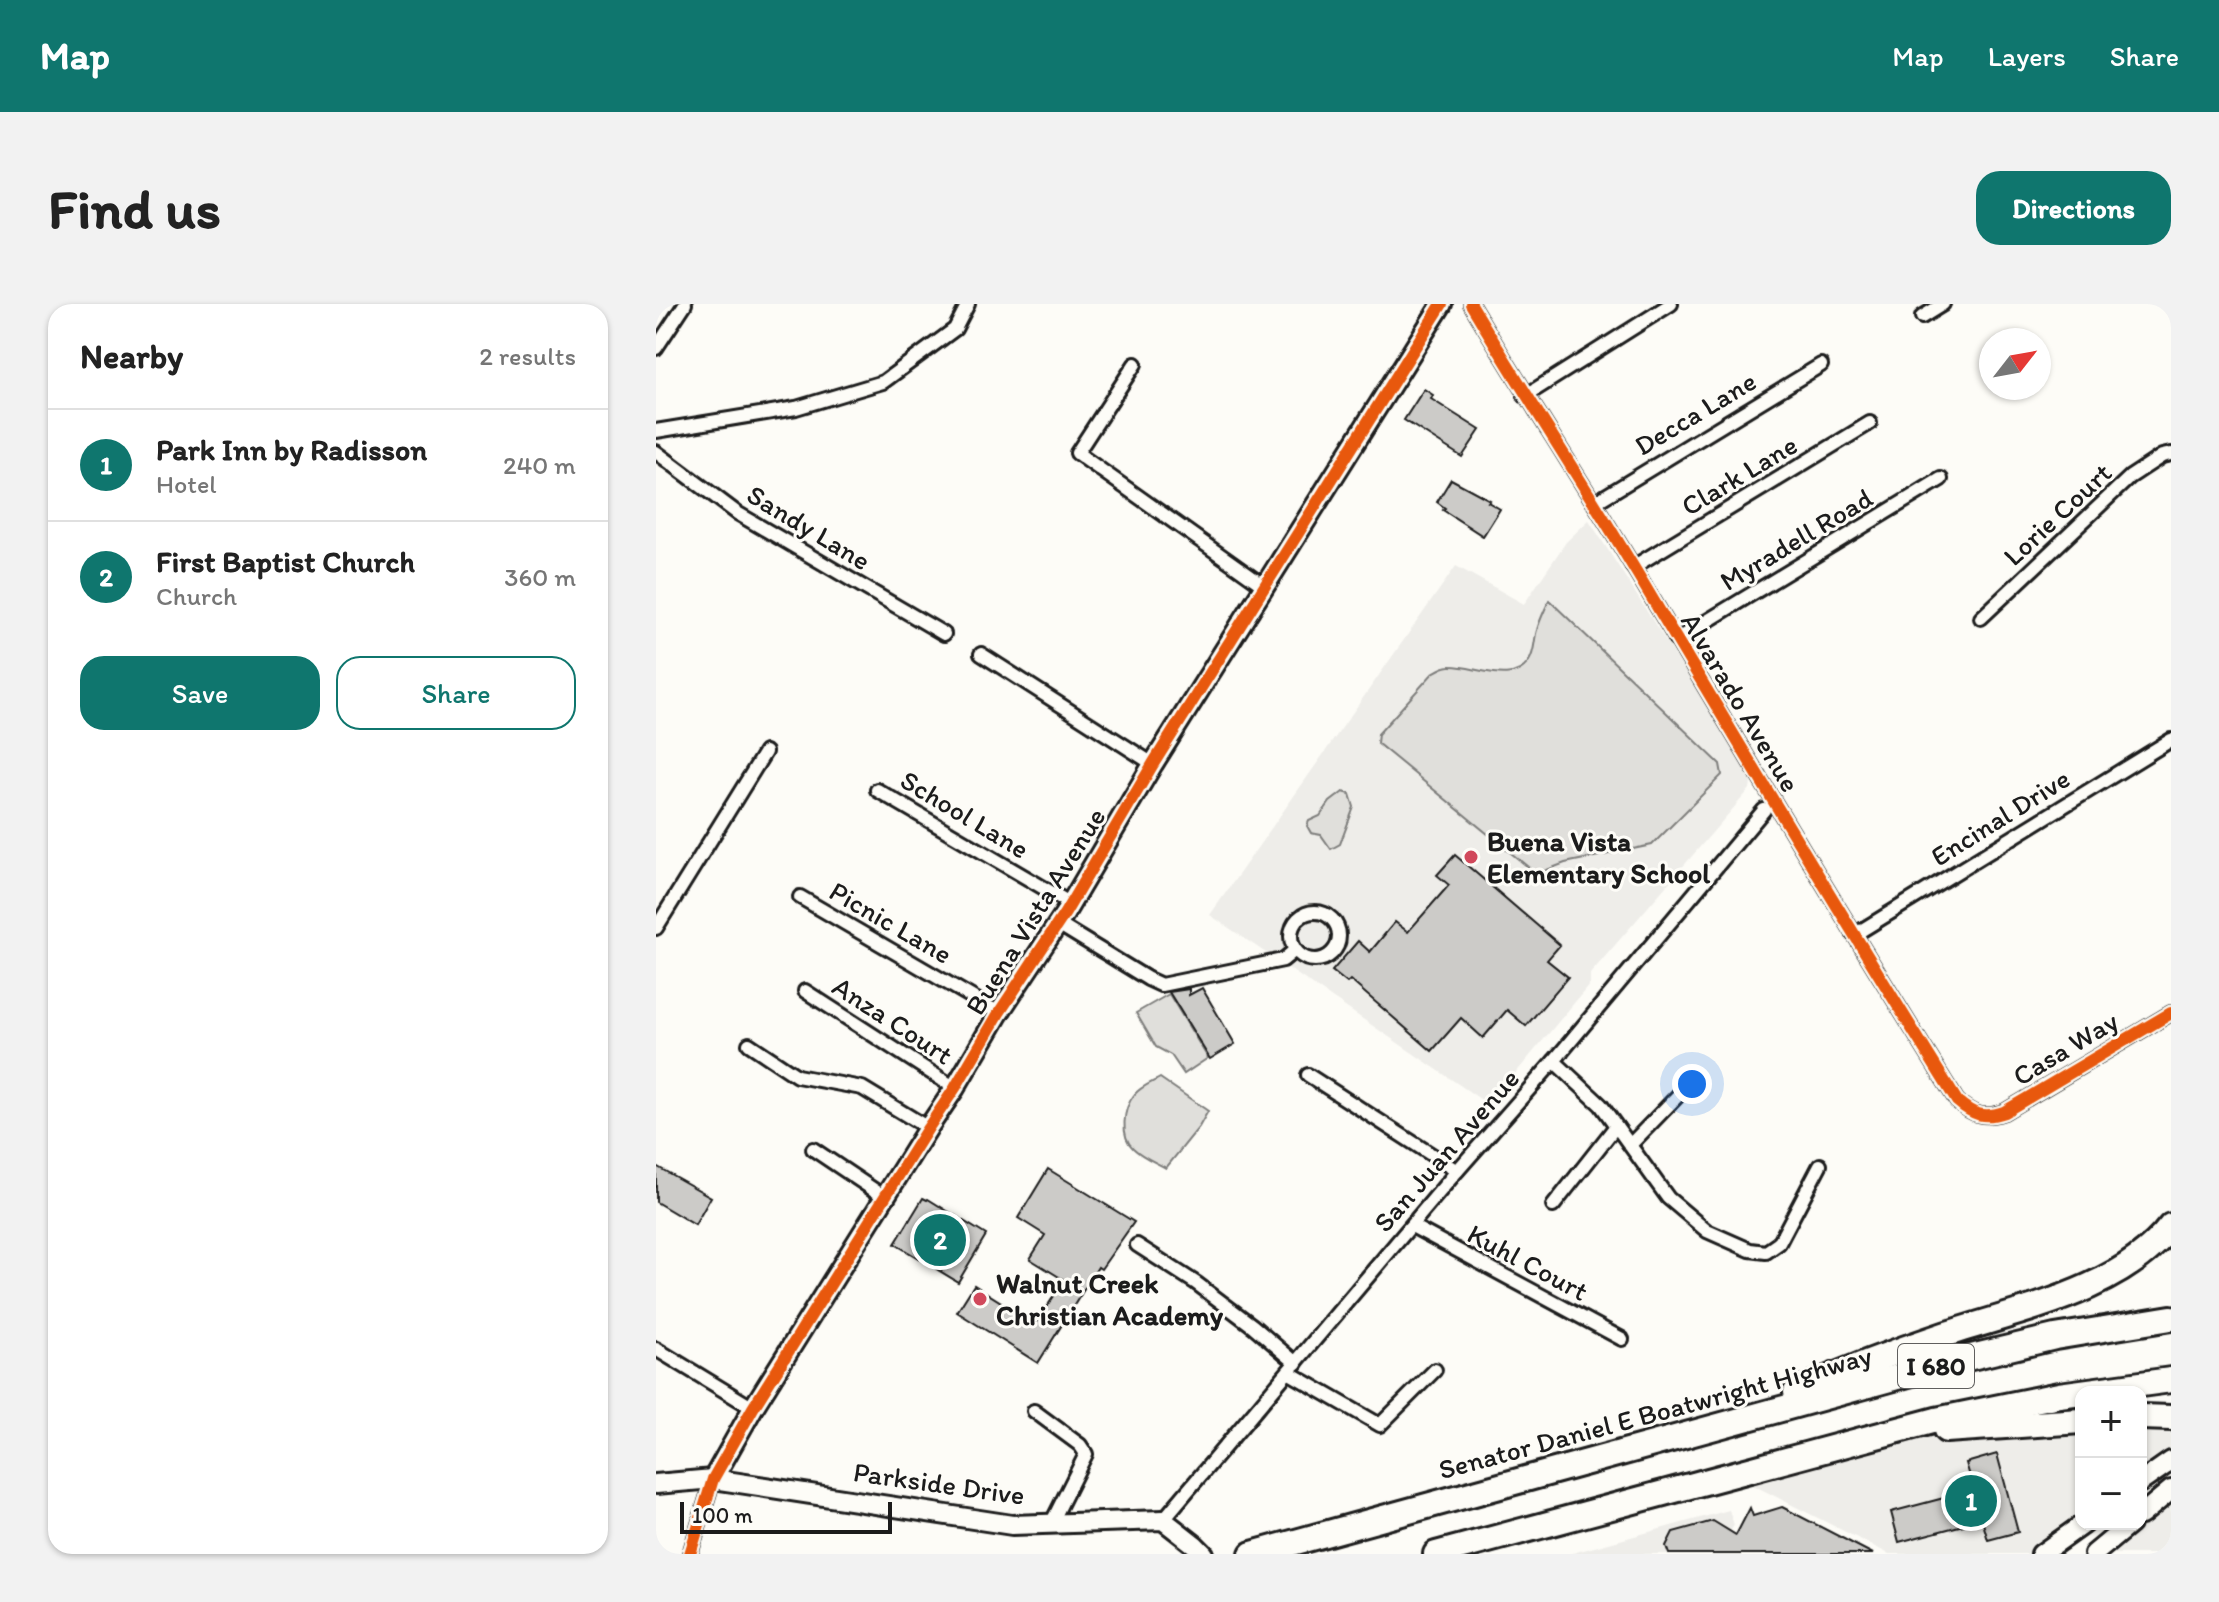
<!DOCTYPE html>
<html lang="en">
<head>
<meta charset="utf-8">
<style>
	body { margin:0; font-family:Itim,sans-serif; background:#f2f2f2; color:#222 }
	.controls { position:absolute; right:24px; bottom:24px; display:grid; overflow:hidden; border-radius:16px; box-shadow:0 2px 6px #0004 }
	.controls button { width:72px; height:72px; display:grid; place-items:center; padding:0; border:0; border-bottom:2px solid #e0e0e0; background:#fff; color:#222; font:40px sans-serif }
	.compass { position:absolute; left:1323px; top:24px; width:72px; height:72px; border-radius:50%; background:#fff; box-shadow:0 2px 6px #0004; rotate:59deg }
	.scale { position:absolute; left:24px; bottom:20px; width:212px; box-sizing:border-box; padding-left:8px; border:4px solid #1c1c1c; border-top:0; font-size:22px; line-height:28px; white-space:nowrap; color:#1c1c1c; -webkit-text-stroke:6px #fdfcf7; paint-order:stroke }
	.you { position:absolute; left:1036px; top:780px; width:28px; height:28px; margin:-20px; border:6px solid #fff; border-radius:50%; background:#1a73e8; box-shadow:0 0 0 12px #1a73e833 }
	.badge { display:grid; place-items:center; width:52px; height:52px; border-radius:50%; background:#0f766e; color:#fff; font-size:26px; font-weight:700 }
	.pin { position:absolute; translate:-50% -50%; border:4px solid #fff; box-shadow:0 2px 8px #0006 }
	.list { margin:0; padding:0; list-style:none }
	h2 { display:flex; justify-content:space-between; align-items:center; height:104px; margin:0; padding:0 32px; font-size:34px }
	h2 small { font-size:26px; font-weight:400; color:#767676 }
	.list li { display:grid; grid-template-columns:52px 1fr auto; gap:24px; align-items:center; box-sizing:border-box; height:112px; padding:0 32px; border-top:2px solid #e0e0e0 }
	.list b { display:block; font-size:30px; white-space:nowrap }
	.list p { margin:0; font-size:26px; white-space:nowrap; color:#767676 }
	.list em { font-size:26px; font-style:normal; color:#767676 }
	.actions { display:flex; gap:16px; padding:24px 32px }
	.actions a { flex:1; padding:18px 0; border:2px solid #0f766e; border-radius:24px; text-align:center; font-size:28px; color:#0f766e }
	.actions .main { background:#0f766e; color:#fff }
	.map { position:relative; flex:none; width:1515px; height:1250px; overflow:hidden; border-radius:24px }
	header { display:flex; align-items:center; gap:48px; box-sizing:border-box; height:112px; padding:0 40px; background:#0f766e; color:#fff }
	header strong { font-size:38px }
	nav { display:flex; gap:44px; margin-inline-start:auto; font-size:28px }
	.intro { display:flex; align-items:center; justify-content:space-between; box-sizing:border-box; height:192px; padding:0 48px }
	h1 { margin:0; font-size:56px }
	.button { padding:20px 36px; border-radius:24px; background:#0f766e; color:#fff; font-size:28px; font-weight:700 }
	main { display:flex; gap:48px; padding:0 48px }
	aside { flex:1; background:#fff; border-radius:24px; box-shadow:0 2px 6px #0004 }
	.map>svg:first-child { display:block }
</style>
</head>
<body>
<header>
<strong>Map</strong>
<nav><a>Map</a><a>Layers</a><a>Share</a></nav>
</header>
<div class="intro"><h1>Find us</h1><a class="button">Directions</a></div>
<main>
<aside>
<h2>Nearby<small>2 results</small></h2>
<ul class="list">
<li><span class="badge">1</span><div><b>Park Inn by Radisson</b><p>Hotel</p></div><em>240 m</em></li>
<li><span class="badge">2</span><div><b>First Baptist Church</b><p>Church</p></div><em>360 m</em></li>
</ul>
<div class="actions"><a class="main">Save</a><a>Share</a></div>
</aside>
<div class="map">
<svg width="1515" height="1250" viewBox="0 0 1515 1250">
	<rect width="100%" height="100%" fill="#fdfcf7"/>
	<filter id="ink" filterUnits="userSpaceOnUse"><feTurbulence type="fractalNoise" baseFrequency=".0125" numOctaves="2"/><feDisplacementMap in="SourceGraphic" scale="16" xChannelSelector="R" yChannelSelector="G"/><feConvolveMatrix kernelMatrix="1 2 1 2 8 2 1 2 1" color-interpolation-filters="sRGB"/></filter>
	<g filter="url(#ink)">
		<g fill="#eeede9">
			<path d="M933,216L1096,473L1094,485L934,670V680L833,801L554,611L800,262L868,300L910,238Z"/>
			<path d="M1485,1113H1515V1157L1485,1178Z"/>
			<path d="M1425,1117V1220L1385,1250H1233L1075,1170L1220,1131Z"/>
			<path d="M1515,1186V1250H1438L1474,1220H1485V1211Z"/>
			<path d="M1073,1206L1078,1221L1062,1250H913Z"/>
		</g>
		<g fill="#e0dfdb" stroke="#7e7e7c" stroke-width="2">
			<path d="M893,296L1064,460L1066,471L996,541L909,559L883,569L877,567L721,439L722,430L777,369C782,366 788,362 794,362C818,361 857,383 873,357C879,348 878,335 881,326C884,315 889,306 893,296Z"/>
			<path d="M687,488L694,490L698,503L684,540L675,545L665,531L655,529L651,522L653,517L664,512L674,498Z"/>
			<path d="M513,690L552,754L528,770L515,751L500,743L480,709Z"/>
			<path d="M504,774L552,807L543,823L510,864C499,858 486,853 477,844C464,832 467,805 478,791C484,783 495,779 504,774Z"/>
		</g>
		<g fill="#cccbc8" stroke="#1c1c1c" stroke-width="2">
			<path d="M768,85L777,91L775,95L824,126L806,153L748,116Z"/>
			<path d="M795,175L834,196L832,198L844,205L827,232L787,206L789,204L781,198Z"/>
			<path d="M799,551L904,641L891,656L912,673L870,722L851,706L827,734L805,714L776,747L694,676L691,679L676,667L702,637L714,648L739,618L752,628L793,581L781,571Z"/>
			<path d="M546,684L579,740L554,755L513,688L533,685V691Z"/>
			<path d="M0,862L55,893L39,921L0,898Z"/>
			<path d="M392,865L478,918L445,965L442,963L382,1059L301,1008L318,981L380,1020L408,976L374,955L389,931L362,914Z"/>
			<path d="M267,894L271,896L272,895L330,931L302,978L239,940Z"/>
			<path d="M1341,1150L1362,1228L1332,1236L1326,1216L1243,1238L1235,1208L1318,1186L1310,1159Z"/>
			<path d="M1126,1203L1217,1250H1013L1010,1242L1017,1228L1057,1217L1080,1231L1094,1204L1097,1212Z"/>
		</g>
		<g fill="none" stroke-linecap="round" stroke-linejoin="round">
			<g stroke="#1c1c1c" stroke-width="18">
				<g id="street">
					<path d="M815,0C871,94 931,185 987,279C1090,452 1194,626 1301,797C1317,811 1328,815 1348,808L1515,709"/>
					<path d="M1266,13L1287,0"/>
					<path d="M0,44L29,0"/>
					<path d="M479,60L421,149L608,282"/>
					<path d="M869,92L1015,0"/>
					<path d="M0,127L140,104L227,78L299,25L312,0"/>
					<path d="M0,148L81,209L288,330"/>
					<path d="M938,199L1165,61"/>
					<path d="M977,263L1214,119"/>
					<path d="M1325,314L1474,173L1506,152L1515,150"/>
					<path d="M1020,336L1285,175"/>
					<path d="M325,350L497,460"/>
					<path d="M221,486L415,600"/>
					<path d="M144,593L343,709"/>
					<circle cx="659" cy="632" r="24"/>
					<path d="M402,620L492,675L505,681L627,656L639,646"/>
					<path d="M0,624L109,448"/>
					<path d="M1198,631L1515,436"/>
					<path d="M149,687L299,784"/>
					<path d="M93,740L141,772L206,784L272,824"/>
					<path d="M898,757L945,801L1012,894L1051,927L1094,946L1110,948L1123,939L1164,861"/>
					<path d="M652,771L801,867"/>
					<path d="M974,841L1038,775"/>
					<path d="M157,845L230,894"/>
					<path d="M897,902L960,822"/>
					<path d="M756,922L966,1035"/>
					<path d="M481,941L540,979L597,1022L640,1059"/>
					<path d="M0,1045L97,1104"/>
					<path d="M632,1068L724,1121L779,1066"/>
					<path d="M378,1107L424,1141L430,1150L395,1220"/>
					<path d="M507,1216L801,867L898,757L1108,506"/>
					<path d="M34,1250L57,1175"/>
				</g>
			</g>
			<g stroke="#1c1c1c" stroke-width="24">
				<g id="secondary">
					<path d="M57,1175L97,1104L272,824L299,784L343,709L409,609L497,460L786,0"/>
					<path d="M1485,1178L1515,1157"/>
					<path d="M0,1180L57,1175L356,1221L507,1216L539,1241L548,1250"/>
					<path d="M1485,1211L1515,1186"/>
					<path d="M1385,1250L1427,1220"/>
					<path d="M1438,1250L1474,1220"/>
				</g>
			</g>
			<g stroke="#1c1c1c" stroke-width="30">
				<g id="highway">
					<path d="M1140,1088C1190,1066 1237,1048 1288,1031C1363,1006 1465,987 1515,922"/>
					<path d="M1485,1113L1515,1114"/>
					<path d="M1290,1126L1425,1117"/>
					<path d="M596,1250L1307,1055L1399,1033L1515,1014"/>
					<path d="M780,1250L1280,1116L1403,1091L1515,1076"/>
				</g>
			</g>
			<use href="#street" stroke="#fdfcf7" stroke-width="12"/>
			<use href="#secondary" stroke="#fdfcf7" stroke-width="18"/>
			<use href="#highway" stroke="#fdfcf7" stroke-width="24"/>
			<g stroke="#fdfcf7" stroke-width="17">
				<g id="cycleway">
					<path d="M815,0C871,94 931,185 987,279C1090,452 1194,626 1301,797C1317,811 1328,815 1348,808L1515,709"/>
					<path d="M34,1250L57,1175L97,1104L272,824L299,784L343,709L409,609L497,460L786,0"/>
				</g>
			</g>
			<use href="#cycleway" stroke="#e8590c" stroke-width="12"/>
		</g>
	</g>
	<g fill="#d1495b" stroke="#fdfcf7" stroke-width="3">
		<circle cx="815" cy="553" r="8"/>
		<circle cx="324" cy="995" r="8"/>
	</g>
	<g text-anchor="middle" dominant-baseline="central" stroke-width="6" stroke-linejoin="round" paint-order="stroke">
		<rect fill="#fdfcf7" stroke="#605f5e" stroke-width="2" x="1242" y="1040" width="76" height="44" rx="6"/>
		<g font-size="26" font-weight="bold" fill="#1c1c1c">
			<text x="1280" y="1062">I 680</text>
		</g>
		<g font-size="28" fill="#1c1c1c" stroke="#fdfcf7">
			<text transform="translate(1039 109) rotate(-31)">Decca Lane</text>
			<text transform="translate(1083 171) rotate(-31)">Clark Lane</text>
			<text transform="translate(1401 210) rotate(-43)">Lorie Court</text>
			<text transform="translate(153 223) rotate(31)">Sandy Lane</text>
			<text transform="translate(1140 235) rotate(-31)">Myradell Road</text>
			<text transform="translate(1085 398) rotate(59)">Alvarado Avenue</text>
			<text transform="translate(309 510) rotate(31)">School Lane</text>
			<text transform="translate(1344 513) rotate(-32)">Encinal Drive</text>
			<text transform="translate(379 607) rotate(-58)">Buena Vista Avenue</text>
			<text transform="translate(235 618) rotate(30)">Picnic Lane</text>
			<text transform="translate(237 716) rotate(33)">Anza Court</text>
			<text transform="translate(1409 744) rotate(-31)">Casa Way</text>
			<text transform="translate(790 846) rotate(-49)">San Juan Avenue</text>
			<text transform="translate(872 958) rotate(28)">Kuhl Court</text>
			<text transform="translate(999 1108) rotate(-15)">Senator Daniel E Boatwright Highway</text>
			<text transform="translate(283 1179) rotate(8)">Parkside Drive</text>
		</g>
		<g font-size="28" font-weight="bold" fill="#1c1c1c" stroke="#fdfcf7" text-anchor="start">
			<text x="831" y="537">Buena Vista<tspan x="831" dy="32">Elementary School</tspan></text>
			<text x="340" y="979">Walnut Creek<tspan x="340" dy="32">Christian Academy</tspan></text>
		</g>
	</g>
</svg>
<div class="controls">
<button>+</button>
<button>−</button>
</div>
<svg class="compass" viewBox="-18 -18 36 36"><path d="M0-13l5 13h-10z" fill="#e53935"/><path d="M0 13l5-13h-10z" fill="#767676"/></svg>
<div class="scale">100 m</div>
<div class="you"></div>
<div class="pin badge" style="left:1315px;top:1197px">1</div>
<div class="pin badge" style="left:284px;top:936px">2</div>
</div>
</main>
</body>
</html>
